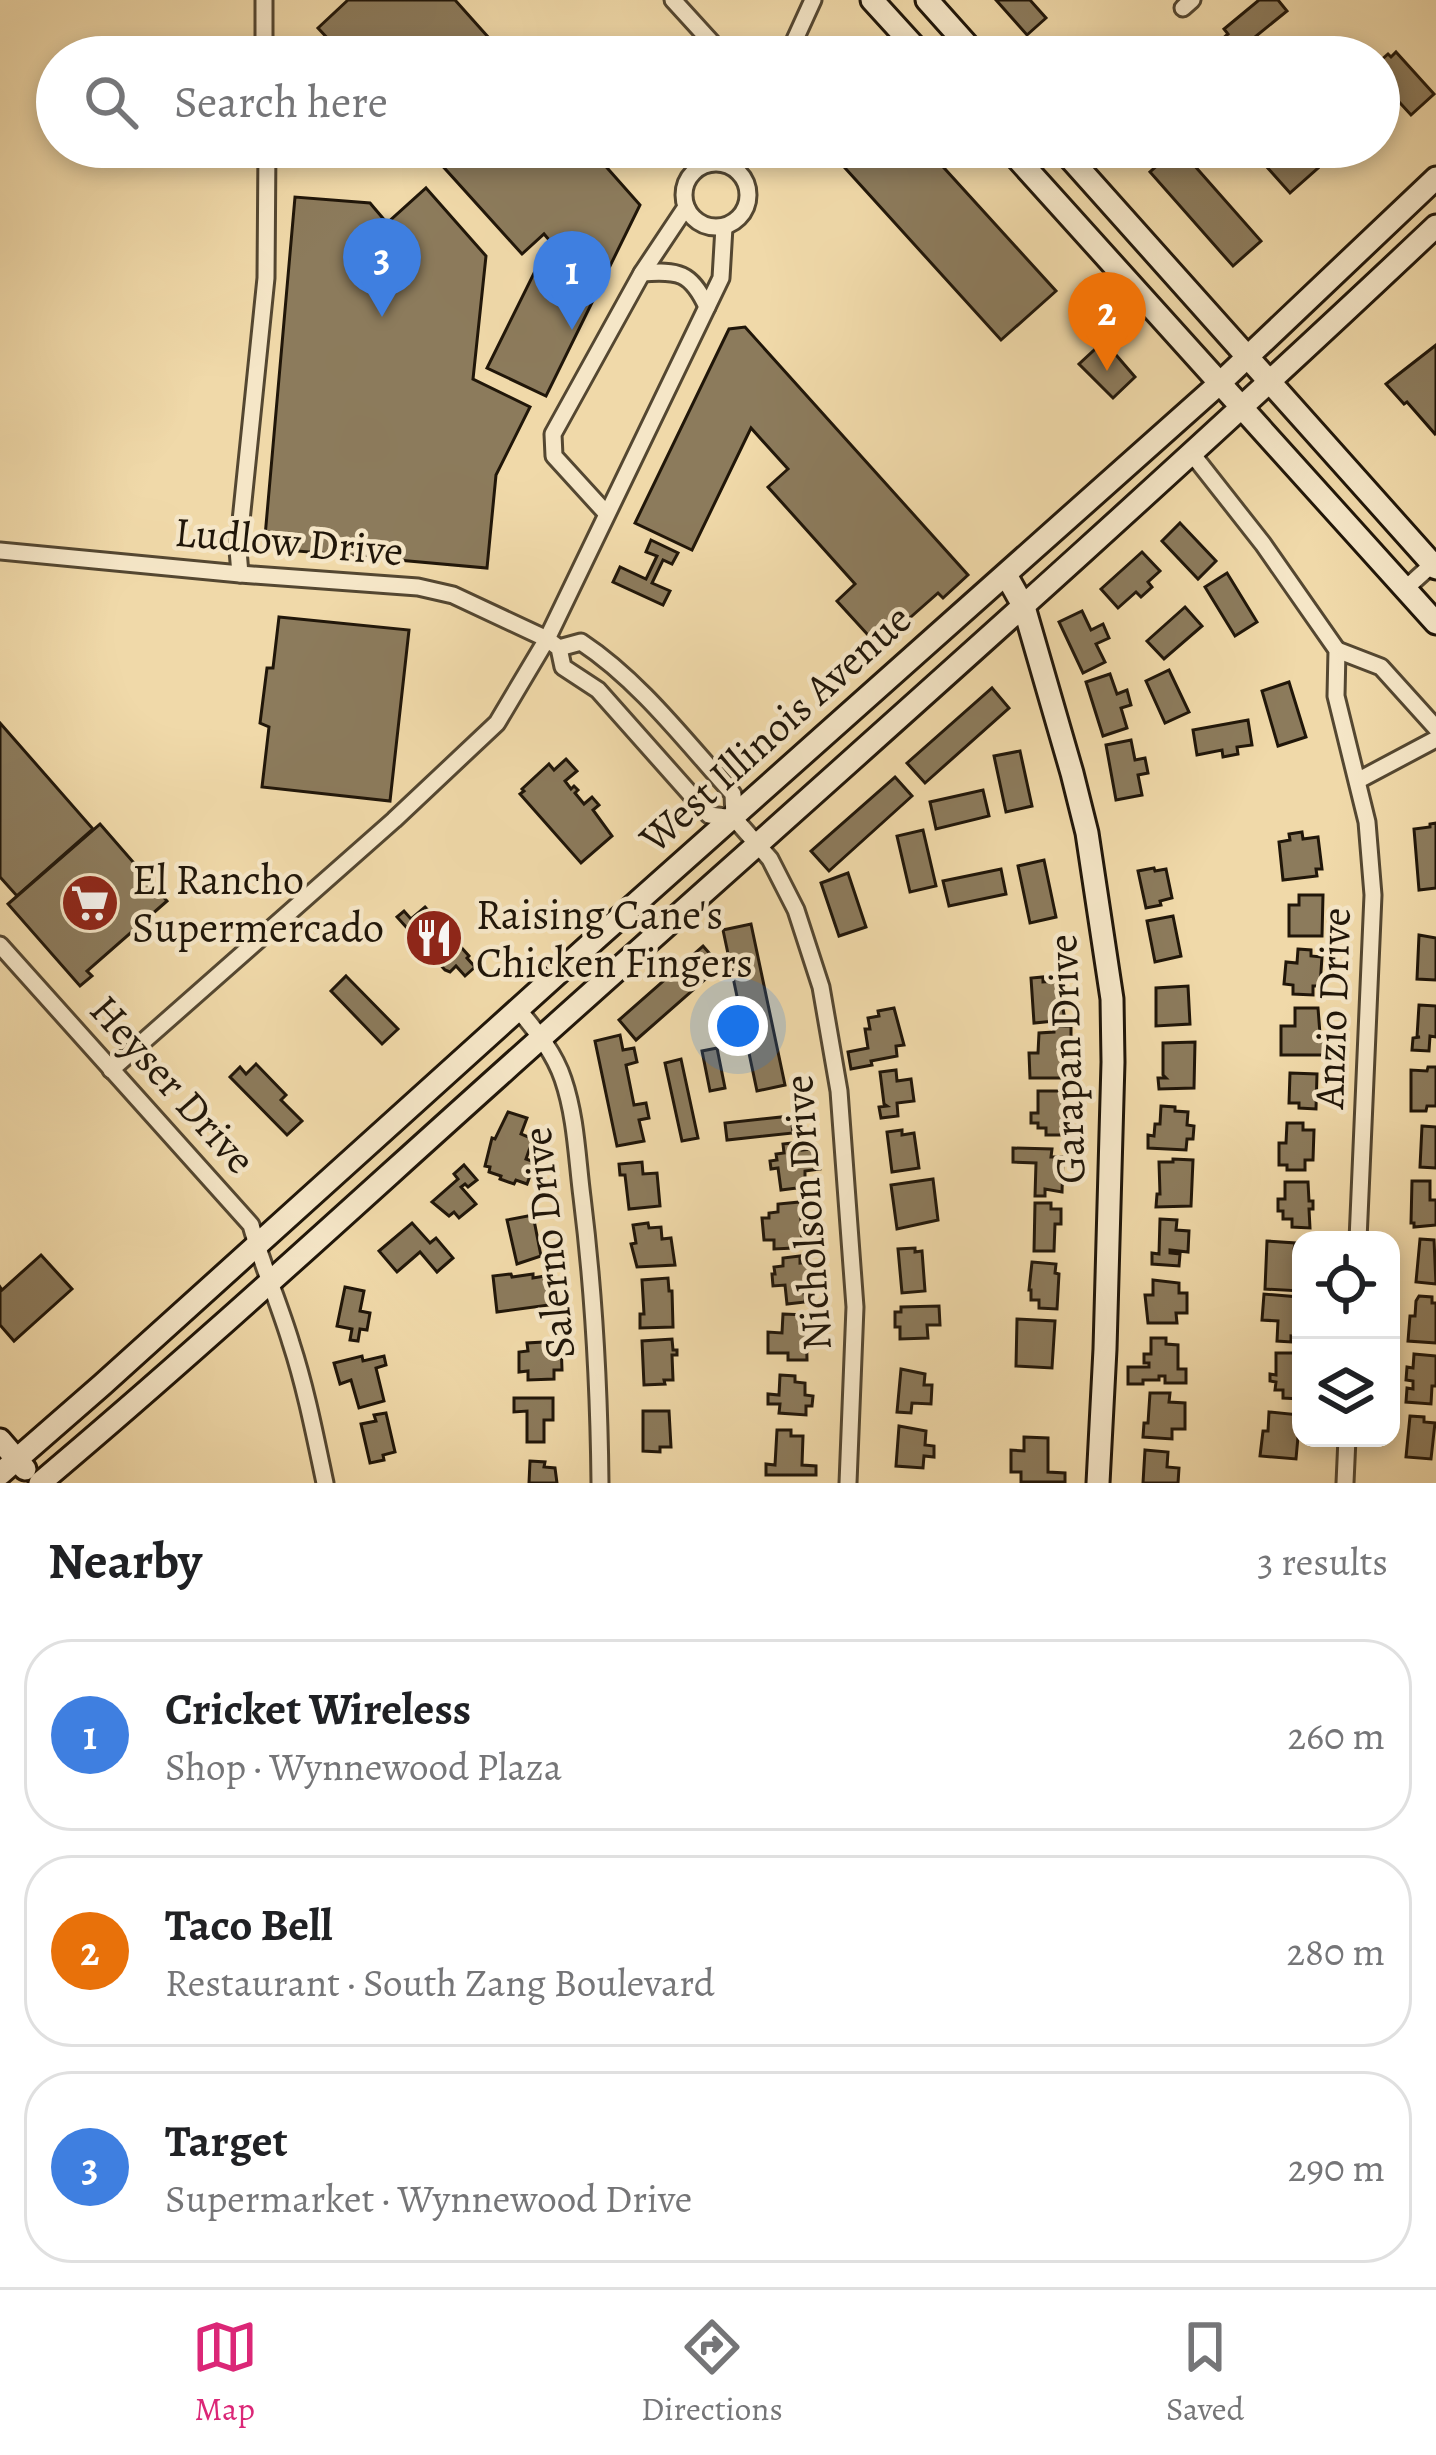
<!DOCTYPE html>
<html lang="en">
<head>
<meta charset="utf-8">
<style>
	body { margin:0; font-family:Alegreya,serif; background:#f2f2f2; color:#202124 }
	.controls { position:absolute; right:36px; bottom:36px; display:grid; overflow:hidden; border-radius:24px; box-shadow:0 6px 18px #0003 }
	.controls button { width:108px; height:108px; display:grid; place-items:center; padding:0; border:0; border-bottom:3px solid #e0e0e0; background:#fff; color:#202124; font:60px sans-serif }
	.you { position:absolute; left:738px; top:1026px; width:42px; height:42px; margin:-30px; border:9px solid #fff; border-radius:50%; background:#1a73e8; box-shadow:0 0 0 18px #1a73e833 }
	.badge { display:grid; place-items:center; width:78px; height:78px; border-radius:50%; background:#db2777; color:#fff; font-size:39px; font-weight:700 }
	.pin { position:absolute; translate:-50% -99px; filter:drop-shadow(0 3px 6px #0008) }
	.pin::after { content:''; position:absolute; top:63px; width:42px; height:36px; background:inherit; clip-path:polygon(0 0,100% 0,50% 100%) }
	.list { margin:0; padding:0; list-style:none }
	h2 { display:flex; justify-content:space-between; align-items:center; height:156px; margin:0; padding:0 48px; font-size:51px }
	h2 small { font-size:39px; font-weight:400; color:#757577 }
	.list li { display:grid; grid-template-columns:78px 1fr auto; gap:36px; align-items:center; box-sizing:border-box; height:192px; margin:0 24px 24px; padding:0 24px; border:3px solid #e0e0e0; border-radius:48px }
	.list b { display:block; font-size:45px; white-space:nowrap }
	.list p { margin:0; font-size:39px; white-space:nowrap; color:#757577 }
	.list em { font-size:39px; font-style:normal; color:#757577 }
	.icon { flex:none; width:66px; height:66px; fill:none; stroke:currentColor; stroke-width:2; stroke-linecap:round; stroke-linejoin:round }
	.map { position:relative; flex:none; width:1436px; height:1483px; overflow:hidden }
	.search { position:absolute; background:#fff; box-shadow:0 6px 18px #0003; left:36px; right:36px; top:36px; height:132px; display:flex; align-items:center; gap:30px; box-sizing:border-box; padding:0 42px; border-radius:66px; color:#757577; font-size:45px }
	.sheet { height:804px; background:#fff }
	nav { display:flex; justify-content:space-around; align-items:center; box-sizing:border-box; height:168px; border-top:3px solid #e0e0e0; background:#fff; font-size:33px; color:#757577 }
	nav a { display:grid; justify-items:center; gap:6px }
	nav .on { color:#db2777 }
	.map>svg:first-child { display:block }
</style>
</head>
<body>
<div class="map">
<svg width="1436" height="1483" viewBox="0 0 1436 1483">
	<rect width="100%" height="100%" fill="#f0d9a9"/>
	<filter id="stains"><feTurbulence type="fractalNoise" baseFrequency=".00167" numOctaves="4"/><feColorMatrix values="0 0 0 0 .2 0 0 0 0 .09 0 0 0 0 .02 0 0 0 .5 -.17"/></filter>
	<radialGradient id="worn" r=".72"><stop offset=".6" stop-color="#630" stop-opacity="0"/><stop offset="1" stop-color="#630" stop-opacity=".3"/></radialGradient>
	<g fill="#8c7b5c" stroke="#201609" stroke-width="3">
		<path d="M348,0H455L506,57H345L318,28Z"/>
		<path d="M996,0H1030L1046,18L1027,35Z"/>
		<path d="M1259,0H1278L1287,11L1245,45L1249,49L1239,57H1233L1220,41L1228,34L1224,29Z"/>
		<path d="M1396,52L1434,94L1411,115L1379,80V62L1388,54L1391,57Z"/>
		<path d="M433,147H584L591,154L593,152L640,205L546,396L487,368L550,241L544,234L522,254L429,151Z"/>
		<path d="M826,147H925L1056,291L1001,340Z"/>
		<path d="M1178,147L1261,241L1233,266L1150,172Z"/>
		<path d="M1249,147H1300L1318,168L1290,193Z"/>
		<path d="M426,188L486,256L473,379L530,407L496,475L487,568L264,548L295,197L370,203L387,223Z"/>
		<path d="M745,327L968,575L943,598L938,593L878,646L837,601L855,584L768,487L788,469L751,428L692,550L635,523L729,329Z"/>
		<path d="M1104,341L1135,377L1113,398L1079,364Z"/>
		<path d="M1436,345V433L1435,434L1407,402L1404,404L1386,384Z"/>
		<path d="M1180,523L1216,561L1198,579L1162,541Z"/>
		<path d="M651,540L678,553L672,564L663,560L652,583L670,591L663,605L613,582L620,567L646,579L657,556L646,552Z"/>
		<path d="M1142,552L1160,571L1148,582L1152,587L1141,597L1136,592L1118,608L1101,589Z"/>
		<path d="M1227,573L1257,622L1235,636L1205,587Z"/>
		<path d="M1185,607L1202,626L1164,659L1147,641Z"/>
		<path d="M1082,611L1091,630L1103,624L1109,638L1096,644L1105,662L1083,673L1059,622Z"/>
		<path d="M279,617L409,630L390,801L262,787L269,727L260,723L267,668H273Z"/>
		<path d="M1169,670L1189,712L1165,723L1146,681Z"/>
		<path d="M1110,674L1117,694L1127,690L1131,705L1121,708L1127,728L1103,736L1086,682Z"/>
		<path d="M1289,682L1306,737L1278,746L1262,691Z"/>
		<path d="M992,688L1009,708L925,783L907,763Z"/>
		<path d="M1248,720L1252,745L1237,747L1238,754L1223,757L1222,750L1197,755L1193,730Z"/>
		<path d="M0,723L93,829L17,896L0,877Z"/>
		<path d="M1131,740L1135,760L1145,758L1148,773L1138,775L1142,795L1116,800L1106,745Z"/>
		<path d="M1020,751L1032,806L1006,812L994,756Z"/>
		<path d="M566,759L577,771L565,781L571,789L574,786L578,790L575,793L584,804L592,797L599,805L593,810L612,836L581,863L520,794L524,791L522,789L549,764L554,770Z"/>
		<path d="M895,777L912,796L829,871L811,851Z"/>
		<path d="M983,790L989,816L936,829L930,802Z"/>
		<path d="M1436,823V888L1419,890L1414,829L1430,827V824Z"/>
		<path d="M100,824L167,901L87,971L92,976L80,986L8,904Z"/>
		<path d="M923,830L936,886L910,892L897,836Z"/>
		<path d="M1302,832L1303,839L1318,837L1322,869H1316L1317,876L1283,880L1279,842L1290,840L1289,834Z"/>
		<path d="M1044,860L1056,917L1030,923L1018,866Z"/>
		<path d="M1154,868L1155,871L1166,869L1172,898L1160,901L1161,905L1146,908L1138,871Z"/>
		<path d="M1001,869L1006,894L949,906L943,881Z"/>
		<path d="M848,873L866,927L839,936L821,883Z"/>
		<path d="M1299,895H1323L1322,936H1289V905H1299Z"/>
		<path d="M425,907L469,956L467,958L475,967L465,976L456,966L450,972L445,970L397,917L404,911L411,919Z"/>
		<path d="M1173,916L1181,956L1155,962L1147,921Z"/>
		<path d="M751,924L785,1085L757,1091L723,930Z"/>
		<path d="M1419,935L1436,938V980L1417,979Z"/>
		<path d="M703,946L717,962L714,966L717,969L636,1040L619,1020Z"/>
		<path d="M1298,949L1311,950V956L1322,957L1320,986H1313V995L1293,994V985L1284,984L1286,962L1297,963Z"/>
		<path d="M346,976L398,1029L382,1044L331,991Z"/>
		<path d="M1043,977V982L1058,981L1065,1020L1034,1023L1031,978Z"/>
		<path d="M1188,986L1190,1024L1156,1026V988Z"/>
		<path d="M1419,1005L1436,1006V1037L1430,1036L1429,1051L1412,1050L1413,1038L1420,1037H1417Z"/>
		<path d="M894,1008L904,1045L896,1046L897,1056L871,1061L872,1065L851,1069L848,1052L868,1048L865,1029H870L868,1018L879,1016L878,1011Z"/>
		<path d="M1295,1008H1318L1320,1034H1324V1055H1281V1026H1295Z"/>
		<path d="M1054,1026H1071V1059L1065,1060V1078H1030L1029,1053H1038L1039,1033L1054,1032Z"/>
		<path d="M620,1035L623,1050L634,1048L637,1062L626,1065L634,1105L646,1103L649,1118L639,1120L644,1141L617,1146L595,1041Z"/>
		<path d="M1195,1042L1194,1088L1159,1089L1158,1078H1166L1163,1075V1043Z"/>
		<path d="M717,1048L725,1088L710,1091L702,1051Z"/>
		<path d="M681,1059L698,1138L682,1141L665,1063Z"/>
		<path d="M256,1064L286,1095L281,1100L302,1121L287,1135L230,1077L240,1067L246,1074Z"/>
		<path d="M1428,1067H1436V1106H1427L1426,1111H1411V1070L1427,1071Z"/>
		<path d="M896,1070L897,1081L911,1079L914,1101L897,1103L898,1116L881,1118L879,1107L887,1106L884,1104L880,1072Z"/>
		<path d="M1290,1073L1317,1074L1316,1109L1299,1108V1103H1289Z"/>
		<path d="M1038,1091H1063V1107H1069V1117H1063V1135H1046V1128H1038V1123H1031V1113H1038Z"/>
		<path d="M1161,1106L1175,1107V1111L1188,1112L1187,1125L1194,1126L1193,1139H1187L1186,1150L1148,1148V1135L1154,1136L1155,1124H1160Z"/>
		<path d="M508,1112L527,1118L521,1134L533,1139L526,1159L535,1162L527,1184L516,1180L514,1184L500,1179L501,1176L489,1172L490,1167L485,1166L492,1138L495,1139Z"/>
		<path d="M791,1116L793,1133L727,1140L725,1123Z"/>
		<path d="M1287,1123H1303V1130H1314L1313,1160H1305V1170H1287V1165H1279V1143H1286Z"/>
		<path d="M1422,1126L1436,1127V1168L1420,1167Z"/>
		<path d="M902,1130V1135L914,1133L919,1168L892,1172L887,1132Z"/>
		<path d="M801,1142L802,1150L817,1148L820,1169L805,1171V1187L781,1190L778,1168L771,1169L770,1161L777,1160L776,1154L784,1153L783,1144Z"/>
		<path d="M1013,1148L1052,1149L1051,1157H1063L1062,1192L1045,1189V1196H1035L1036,1163L1013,1162Z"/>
		<path d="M1173,1159L1193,1160L1191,1206L1156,1207L1157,1194H1160L1159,1162H1173Z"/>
		<path d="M642,1162L643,1174L657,1173L660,1206L629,1209L625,1175H620L619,1164Z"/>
		<path d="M464,1165L477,1180L468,1187L465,1184L461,1187L476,1204L459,1218L454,1212L449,1216L432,1202L458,1179L454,1174Z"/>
		<path d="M933,1179L938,1220L897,1229L891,1185Z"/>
		<path d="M1412,1181H1430V1200H1436V1225L1414,1227V1223H1411Z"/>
		<path d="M1285,1182H1308L1309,1201H1313V1209H1309L1310,1228L1292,1227V1219H1283V1211H1278V1199H1285Z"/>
		<path d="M800,1202L802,1241H794V1248L774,1249V1240H764L762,1218H769V1213L778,1212V1204Z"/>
		<path d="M1035,1203H1051V1209H1061V1224H1055L1054,1251H1034Z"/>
		<path d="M533,1215L541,1256L517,1264L507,1220Z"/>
		<path d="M1160,1219L1177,1220L1176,1230L1189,1231L1188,1252L1170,1250V1253L1180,1254L1179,1266L1152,1264V1253L1159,1254Z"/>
		<path d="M412,1223L430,1243L436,1238L453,1258L437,1272L420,1252L397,1272L379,1251Z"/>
		<path d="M648,1223L649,1228L661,1227L662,1239L671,1238L675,1265L637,1267L631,1244L636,1243L633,1225Z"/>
		<path d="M1420,1239L1434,1240L1436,1284L1416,1282Z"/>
		<path d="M1267,1241L1295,1243L1294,1249L1301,1250V1291L1265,1289Z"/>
		<path d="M915,1248V1252L922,1251L925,1291L902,1293L898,1249Z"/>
		<path d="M41,1255L72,1289L14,1341L0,1325V1287L2,1290Z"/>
		<path d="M800,1256V1263L811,1262L814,1292L804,1293L805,1302L787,1304L785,1285L773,1286L772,1274H775L774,1267L783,1266V1258Z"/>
		<path d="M1032,1262L1056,1264L1055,1273L1059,1274L1057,1309L1039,1308V1300H1031V1290H1029Z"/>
		<path d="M511,1274L512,1277L533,1274V1278L545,1276L549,1305L497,1312L493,1276Z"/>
		<path d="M668,1278L669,1291H672L673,1327L640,1328V1314H644L642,1280Z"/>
		<path d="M1153,1280L1179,1283V1293H1187V1313H1176L1177,1323H1148L1145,1295H1153Z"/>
		<path d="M345,1287L364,1291L360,1311L370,1313L367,1330L360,1329L358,1341L350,1340L352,1329L337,1326Z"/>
		<path d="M1300,1291L1301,1337L1291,1336V1342L1277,1341L1278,1321L1262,1320L1264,1294L1300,1297Z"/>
		<path d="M1419,1296L1432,1297V1303H1436V1343L1408,1341L1410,1316H1415L1416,1301Z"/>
		<path d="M939,1306L940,1325H927L928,1338L900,1339V1327H895V1312H901V1307Z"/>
		<path d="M783,1314L806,1315L807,1360H788V1353H768V1332L782,1333Z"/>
		<path d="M1017,1319L1055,1321L1052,1368L1016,1366Z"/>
		<path d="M1151,1338H1166V1344L1178,1345V1369H1186V1383H1165V1376H1159V1380H1143V1384H1128V1367H1149V1363H1144V1354H1151Z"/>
		<path d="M672,1339L673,1350H677V1355H672L673,1380H664L665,1384L644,1385L642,1341Z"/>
		<path d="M561,1341L562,1370H554V1379L528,1380V1371L519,1372V1352L528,1351L527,1343Z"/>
		<path d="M1276,1353H1299L1301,1399L1283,1398V1390H1275L1276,1382L1270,1381V1374L1276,1375Z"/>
		<path d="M1414,1354L1436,1356V1386H1432L1431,1404L1406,1402L1407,1388L1413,1389V1381L1406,1380L1407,1367L1413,1368Z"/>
		<path d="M362,1356L363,1361L384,1356L386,1365L376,1368L384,1401L359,1408L351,1380L340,1384L334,1363Z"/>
		<path d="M901,1369L925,1374L924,1385H932L931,1404L912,1403L911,1413L897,1412Z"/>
		<path d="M780,1375L795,1376V1382L805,1383V1395L813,1396L812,1406H806V1415L779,1413L780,1404H768V1394L779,1395Z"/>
		<path d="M1150,1393H1170L1169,1402L1185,1403V1429H1172V1439L1143,1437L1144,1423H1148Z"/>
		<path d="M514,1398H553V1420H544V1442H527V1411L514,1412Z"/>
		<path d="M643,1411H669L671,1447H660V1452L643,1451Z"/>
		<path d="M1269,1412L1300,1415L1296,1459L1260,1456L1263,1431H1268Z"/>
		<path d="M386,1413L395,1452L383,1455L384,1460L370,1463L361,1424L376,1421L374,1415Z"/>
		<path d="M1410,1416L1424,1417V1422L1435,1423L1431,1459L1406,1457Z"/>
		<path d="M899,1426L926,1431L925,1445L934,1446V1457L924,1456L923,1468L896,1466Z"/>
		<path d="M777,1430H791V1436H803L802,1465L816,1466V1475H766V1464L775,1465Z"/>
		<path d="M1024,1437L1048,1438V1472L1065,1473V1482H1021V1472H1011V1450L1024,1451Z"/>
		<path d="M1145,1450L1168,1452L1167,1467L1179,1468L1178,1483H1143Z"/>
		<path d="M530,1461L545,1462L544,1467L555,1468L557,1483H529Z"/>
	</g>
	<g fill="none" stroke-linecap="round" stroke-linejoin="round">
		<g stroke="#544731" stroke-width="21">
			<g id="street">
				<path d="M264,0V57"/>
				<path d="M673,0L725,57"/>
				<path d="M1183,8L1192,0"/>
				<path d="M787,57L813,0"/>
				<circle cx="716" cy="195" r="32"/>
				<path d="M735,168L745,147"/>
				<path d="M642,273C678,270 691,272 707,307"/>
				<path d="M1193,455L1263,544L1337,650L1336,696L1367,822L1373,895L1358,1240"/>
				<path d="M606,513L554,456L553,434L642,273L686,207"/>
				<path d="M0,551L240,574L418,587L453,595L547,639L559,648L563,667L598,690L709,815L734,818"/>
				<path d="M240,574L238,550L266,278L267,147"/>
				<path d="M1405,589L1436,561"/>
				<path d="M559,648L581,642C640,681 686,742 733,794L734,818"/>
				<path d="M1337,650L1381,667L1436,728"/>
				<path d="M1359,780L1436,739"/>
				<path d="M734,818L770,859L796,910L821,987L839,1091L855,1307L848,1483"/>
				<path d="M0,945L251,1225C262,1265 279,1303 291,1343C306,1389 315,1436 325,1483"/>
				<path d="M518,1009C536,1031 554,1052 563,1079C576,1117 577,1158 582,1197C594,1293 599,1387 600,1483"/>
				<path d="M111,1070L394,820L497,723L547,639L721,278L724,227"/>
				<path d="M1345,1483L1347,1438"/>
			</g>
		</g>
		<g stroke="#201609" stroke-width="27">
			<g id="secondary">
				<path d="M872,0L924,57"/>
				<path d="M927,0L978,57"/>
				<path d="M1007,147L1436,623"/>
				<path d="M1060,147L1436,568"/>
				<path d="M1006,575L1024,607L1072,773L1087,833L1112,999L1113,1062L1105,1349L1098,1483"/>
				<path d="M0,1440L25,1469"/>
				<path d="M0,1474L102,1385L597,938L1220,383L1436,178"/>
				<path d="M40,1483C211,1339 374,1187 541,1038C841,769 1143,503 1436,226"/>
			</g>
		</g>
		<use href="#street" stroke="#f5e6c7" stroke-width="15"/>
		<use href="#secondary" stroke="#f5e6c7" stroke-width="21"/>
	</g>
	<defs>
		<g id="supermarket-disc" transform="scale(3)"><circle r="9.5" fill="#8f2418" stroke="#f5e6c7"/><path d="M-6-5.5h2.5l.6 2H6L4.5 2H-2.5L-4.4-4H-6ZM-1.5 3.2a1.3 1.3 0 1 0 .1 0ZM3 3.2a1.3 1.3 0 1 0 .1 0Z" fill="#fff"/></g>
		<g id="restaurant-disc" transform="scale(3)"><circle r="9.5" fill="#8f2418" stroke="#f5e6c7"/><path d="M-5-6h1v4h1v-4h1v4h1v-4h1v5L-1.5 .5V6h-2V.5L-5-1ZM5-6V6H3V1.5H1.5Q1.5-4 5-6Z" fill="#fff"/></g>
	</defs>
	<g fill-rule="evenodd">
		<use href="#supermarket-disc" x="90" y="903"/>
		<use href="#restaurant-disc" x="434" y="938"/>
	</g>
	<g text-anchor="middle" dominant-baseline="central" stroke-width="9" stroke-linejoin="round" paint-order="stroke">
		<g font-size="42" fill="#201609" stroke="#f5e6c7">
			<text transform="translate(289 541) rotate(5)">Ludlow Drive</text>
			<text transform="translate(775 728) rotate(-42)">West Illinois Avenue</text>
			<text transform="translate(1332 1008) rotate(-88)">Anzio Drive</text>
			<text transform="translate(1066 1059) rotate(-92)">Garapan Drive</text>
			<text transform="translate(173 1084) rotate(48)">Heyser Drive</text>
			<text transform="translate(807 1213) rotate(-94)">Nicholson Drive</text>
			<text transform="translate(548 1243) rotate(-96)">Salerno Drive</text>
		</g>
		<g font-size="42" fill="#201609" stroke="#f5e6c7" text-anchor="start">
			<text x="132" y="879">El Rancho<tspan x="132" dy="48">Supermercado</tspan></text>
			<text x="476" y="914">Raising Cane's<tspan x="476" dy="48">Chicken Fingers</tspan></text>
		</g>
	</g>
	<rect width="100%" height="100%" filter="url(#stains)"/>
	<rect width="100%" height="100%" fill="url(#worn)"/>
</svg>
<div class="controls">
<button><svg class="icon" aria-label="locate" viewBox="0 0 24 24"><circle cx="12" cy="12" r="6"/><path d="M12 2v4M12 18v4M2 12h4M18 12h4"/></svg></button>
<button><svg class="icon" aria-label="layers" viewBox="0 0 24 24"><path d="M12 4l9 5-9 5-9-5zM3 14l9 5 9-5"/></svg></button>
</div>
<div class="you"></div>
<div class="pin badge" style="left:572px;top:330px;background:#3f7fe0">1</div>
<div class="pin badge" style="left:1107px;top:371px;background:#e8710a">2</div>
<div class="pin badge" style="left:382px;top:317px;background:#3f7fe0">3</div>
<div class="search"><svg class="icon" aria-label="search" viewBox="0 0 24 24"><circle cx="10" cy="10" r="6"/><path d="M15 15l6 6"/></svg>Search here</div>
</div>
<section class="sheet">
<h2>Nearby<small>3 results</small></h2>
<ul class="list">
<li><span class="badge" style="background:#3f7fe0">1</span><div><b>Cricket Wireless</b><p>Shop · Wynnewood Plaza</p></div><em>260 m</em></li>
<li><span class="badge" style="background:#e8710a">2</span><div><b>Taco Bell</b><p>Restaurant · South Zang Boulevard</p></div><em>280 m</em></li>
<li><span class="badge" style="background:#3f7fe0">3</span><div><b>Target</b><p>Supermarket · Wynnewood Drive</p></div><em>290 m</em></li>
</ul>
</section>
<nav>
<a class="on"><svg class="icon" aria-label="map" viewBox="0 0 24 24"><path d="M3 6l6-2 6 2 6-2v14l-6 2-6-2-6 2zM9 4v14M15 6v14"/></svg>Map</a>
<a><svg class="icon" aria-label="directions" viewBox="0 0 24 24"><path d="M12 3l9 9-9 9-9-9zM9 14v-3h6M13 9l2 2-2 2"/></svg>Directions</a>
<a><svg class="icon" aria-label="saved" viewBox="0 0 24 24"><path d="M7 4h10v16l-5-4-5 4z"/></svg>Saved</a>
</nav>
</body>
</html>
